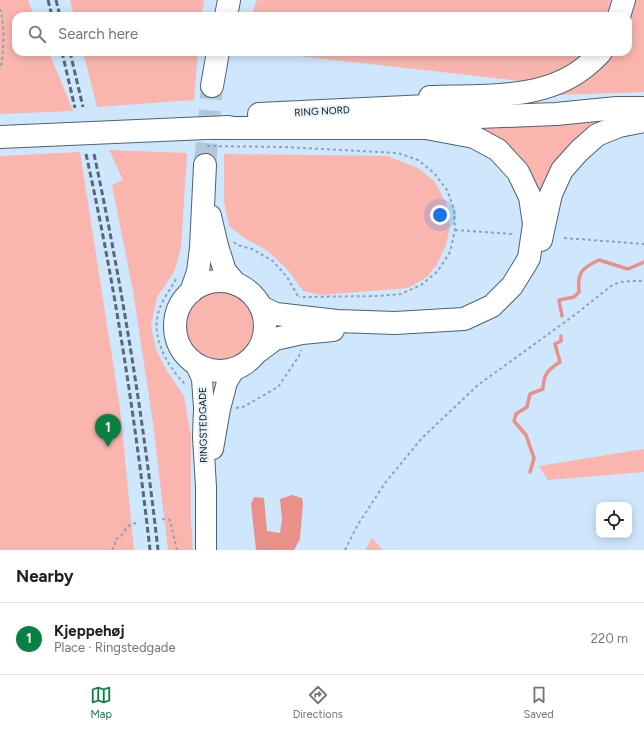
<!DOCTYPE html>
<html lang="en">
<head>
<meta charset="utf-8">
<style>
	body { margin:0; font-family:Figtree,sans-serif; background:#f6f6f6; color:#202124 }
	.controls { position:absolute; right:12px; bottom:12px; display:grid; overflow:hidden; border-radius:8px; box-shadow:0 2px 10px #0003 }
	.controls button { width:36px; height:36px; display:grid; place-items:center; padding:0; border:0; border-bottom:1px solid #e0e0e0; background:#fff; color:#202124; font:20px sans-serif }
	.you { position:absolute; left:440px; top:215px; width:14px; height:14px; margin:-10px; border:3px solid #fff; border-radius:50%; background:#1a73e8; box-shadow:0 0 0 6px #1a73e833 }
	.badge { display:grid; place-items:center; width:26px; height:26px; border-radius:50%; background:#0b8043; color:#fff; font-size:13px; font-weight:700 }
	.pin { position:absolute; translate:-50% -33px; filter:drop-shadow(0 1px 2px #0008) }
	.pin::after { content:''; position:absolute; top:21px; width:14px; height:12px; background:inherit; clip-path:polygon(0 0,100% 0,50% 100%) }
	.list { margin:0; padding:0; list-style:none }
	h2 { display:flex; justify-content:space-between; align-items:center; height:52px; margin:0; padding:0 16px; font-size:17px }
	h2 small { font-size:13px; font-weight:400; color:#757577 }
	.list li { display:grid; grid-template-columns:26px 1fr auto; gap:12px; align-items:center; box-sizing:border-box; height:72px; padding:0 16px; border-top:1px solid #e0e0e0 }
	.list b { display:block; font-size:15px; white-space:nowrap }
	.list p { margin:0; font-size:13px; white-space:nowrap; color:#757577 }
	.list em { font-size:13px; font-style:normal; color:#757577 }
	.icon { flex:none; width:22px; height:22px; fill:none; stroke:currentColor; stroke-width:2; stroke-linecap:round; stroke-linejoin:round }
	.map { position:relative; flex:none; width:644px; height:550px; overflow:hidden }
	.search { position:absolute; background:#fff; box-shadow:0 2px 10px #0003; left:12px; right:12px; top:12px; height:44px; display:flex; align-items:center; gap:10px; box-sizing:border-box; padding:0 14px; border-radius:12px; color:#757577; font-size:15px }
	.sheet { height:124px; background:#fff }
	nav { display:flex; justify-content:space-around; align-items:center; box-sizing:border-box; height:56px; border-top:1px solid #e0e0e0; background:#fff; font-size:11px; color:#757577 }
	nav a { display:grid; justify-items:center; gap:2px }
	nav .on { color:#0b8043 }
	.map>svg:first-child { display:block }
</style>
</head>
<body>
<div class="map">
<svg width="644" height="550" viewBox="0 0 644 550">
	<rect width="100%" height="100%" fill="#cfe7fc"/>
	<g fill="#fab5af">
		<path d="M0,0H28L34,16H16V52H49L73,111L0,114Z"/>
		<path d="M70,0H204L202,16H74Z"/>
		<path d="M257,0H611L608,16H251Z"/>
		<path d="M635,0H644V92L559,95L599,68L611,52H628V23L633,11Z"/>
		<path d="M83,52H198L194,100L97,107Z"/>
		<path d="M263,52H590L561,71L529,82Z"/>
		<path d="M598,116L600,126L543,211L469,121Z"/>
		<path d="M109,150L187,153L181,248L174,272L157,297L151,325L156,350L167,371L184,396L191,436V520L193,550H168L153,423L133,291L112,185L123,180Z"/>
		<path d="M80,152L120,408L134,550H0V156Z"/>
		<path d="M224,154L387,156L418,168L435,182L445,201L450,226L446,245L437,264L427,277L408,288L320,295L303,291L289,271L268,251L246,239L229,226L224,201Z"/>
		<circle cx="220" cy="328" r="36"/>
		<path d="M644,449V472L548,480L539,466Z"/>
		<path d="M372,538L383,550H365Z"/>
	</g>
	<path fill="#ea908a" d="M292,495L302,498L303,503L300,539L294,550H256L251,504L254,497L264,498L267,531L280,533L282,519L280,499Z"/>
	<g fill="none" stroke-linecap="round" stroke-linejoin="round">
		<g stroke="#ea908a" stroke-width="3.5">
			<path d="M562,316L559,300L574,297L579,292C577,272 582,268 599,260L628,269L644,262"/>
			<path d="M530,472L534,458L526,435L514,421L516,414L527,407L530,394L543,389C543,374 549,369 560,362L555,344L561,341V336"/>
		</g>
		<path stroke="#b1c7da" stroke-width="22" stroke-dasharray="22 11" stroke-linecap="butt" d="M205,165L212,86"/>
		<g stroke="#4c6173" stroke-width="22">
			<g id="secondary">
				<path d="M196,365L202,379L204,408L203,437L206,487V550"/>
				<path d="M213,449L220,409L227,382L235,369"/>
			</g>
		</g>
		<g stroke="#4c6173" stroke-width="24">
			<g id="primary">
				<path d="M226,16L229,0"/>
				<path d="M212,86L218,52"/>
				<path d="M210,216L217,246L225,271L236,284"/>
				<circle cx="220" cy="326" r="45"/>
				<path d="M191,292L198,272L201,248L205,165"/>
			</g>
		</g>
		<g stroke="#4c6173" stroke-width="24">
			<g id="highway">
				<path d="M619,16L624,0"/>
				<path d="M430,97C482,95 543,101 585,67C591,62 596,58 601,52"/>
				<path d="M259,114L448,105"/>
				<path d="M428,119L556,114L617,108H644"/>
				<path d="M214,128H426L474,137L498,150L518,172L530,197L534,224L529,258L525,265L512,286L492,306L464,319L395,323L337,321L276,314L261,307"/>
				<path d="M0,137L229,127"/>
				<path d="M541,240L551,194L562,170L579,151L597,135L619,126L644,121"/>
				<path d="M259,351L275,339L302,333L333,330"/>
			</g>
		</g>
		<g stroke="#8fa2b2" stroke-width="2" stroke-dasharray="3 3" stroke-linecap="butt">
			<path d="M0,9C5,22 4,56 0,69"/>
			<path d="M207,146L284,147L398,153L418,160L434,173L447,190L454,209L455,230L450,252L438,271L421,285L401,294L379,296L299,297"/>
			<path d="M455,230L513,234"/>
			<path d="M564,238L644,244"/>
			<path d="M234,242L237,245L252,249L273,261L287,277L299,298"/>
			<path d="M176,279C172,287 167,293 163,301C149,326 160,353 176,374C179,378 183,381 186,386"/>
			<path d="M236,408L243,407L278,387L299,356L301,350"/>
			<path d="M162,519L170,520L177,550"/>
			<path d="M112,550L115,545V540L121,536L128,526L138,522"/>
			<path d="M345,550L357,526L385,483L422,438L478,385L576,314L611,286L620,282L634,281H644"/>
		</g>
		<use href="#secondary" stroke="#fff" stroke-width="20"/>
		<use href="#primary" stroke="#fff" stroke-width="22"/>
		<use href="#highway" stroke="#fff" stroke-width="22"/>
		<g stroke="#596874" stroke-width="3" stroke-dasharray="6 3" stroke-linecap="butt">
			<path d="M48,0L52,16"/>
			<path d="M56,0L60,16"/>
			<path d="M62,52L75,108"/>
			<path d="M70,52L83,107"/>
			<path d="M86,154C115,285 135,417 150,550"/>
			<path d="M94,154C122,285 143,417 158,550"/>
		</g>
	</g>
	<g text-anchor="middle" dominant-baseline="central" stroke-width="4" stroke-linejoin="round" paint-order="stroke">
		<g font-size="10" fill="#0a1219" stroke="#e8f2fa">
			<text transform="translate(322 111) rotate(-3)">RING NORD</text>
			<text transform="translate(203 425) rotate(-91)">RINGSTEDGADE</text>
		</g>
	</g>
</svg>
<div class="controls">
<button><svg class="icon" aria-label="locate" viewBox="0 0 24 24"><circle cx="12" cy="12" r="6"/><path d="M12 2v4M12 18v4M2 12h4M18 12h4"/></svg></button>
</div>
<div class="you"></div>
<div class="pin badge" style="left:108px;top:447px">1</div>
<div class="search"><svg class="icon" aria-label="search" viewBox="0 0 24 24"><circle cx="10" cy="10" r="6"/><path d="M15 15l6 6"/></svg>Search here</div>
</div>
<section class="sheet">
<h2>Nearby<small></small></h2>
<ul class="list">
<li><span class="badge">1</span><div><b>Kjeppehøj</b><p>Place · Ringstedgade</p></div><em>220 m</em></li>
</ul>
</section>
<nav>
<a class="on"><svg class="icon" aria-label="map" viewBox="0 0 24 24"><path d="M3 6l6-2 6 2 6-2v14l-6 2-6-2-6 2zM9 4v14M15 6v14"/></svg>Map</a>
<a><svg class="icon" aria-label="directions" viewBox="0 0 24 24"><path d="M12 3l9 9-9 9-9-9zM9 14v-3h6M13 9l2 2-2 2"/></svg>Directions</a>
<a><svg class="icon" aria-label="saved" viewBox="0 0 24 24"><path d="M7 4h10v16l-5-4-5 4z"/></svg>Saved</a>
</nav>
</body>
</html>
